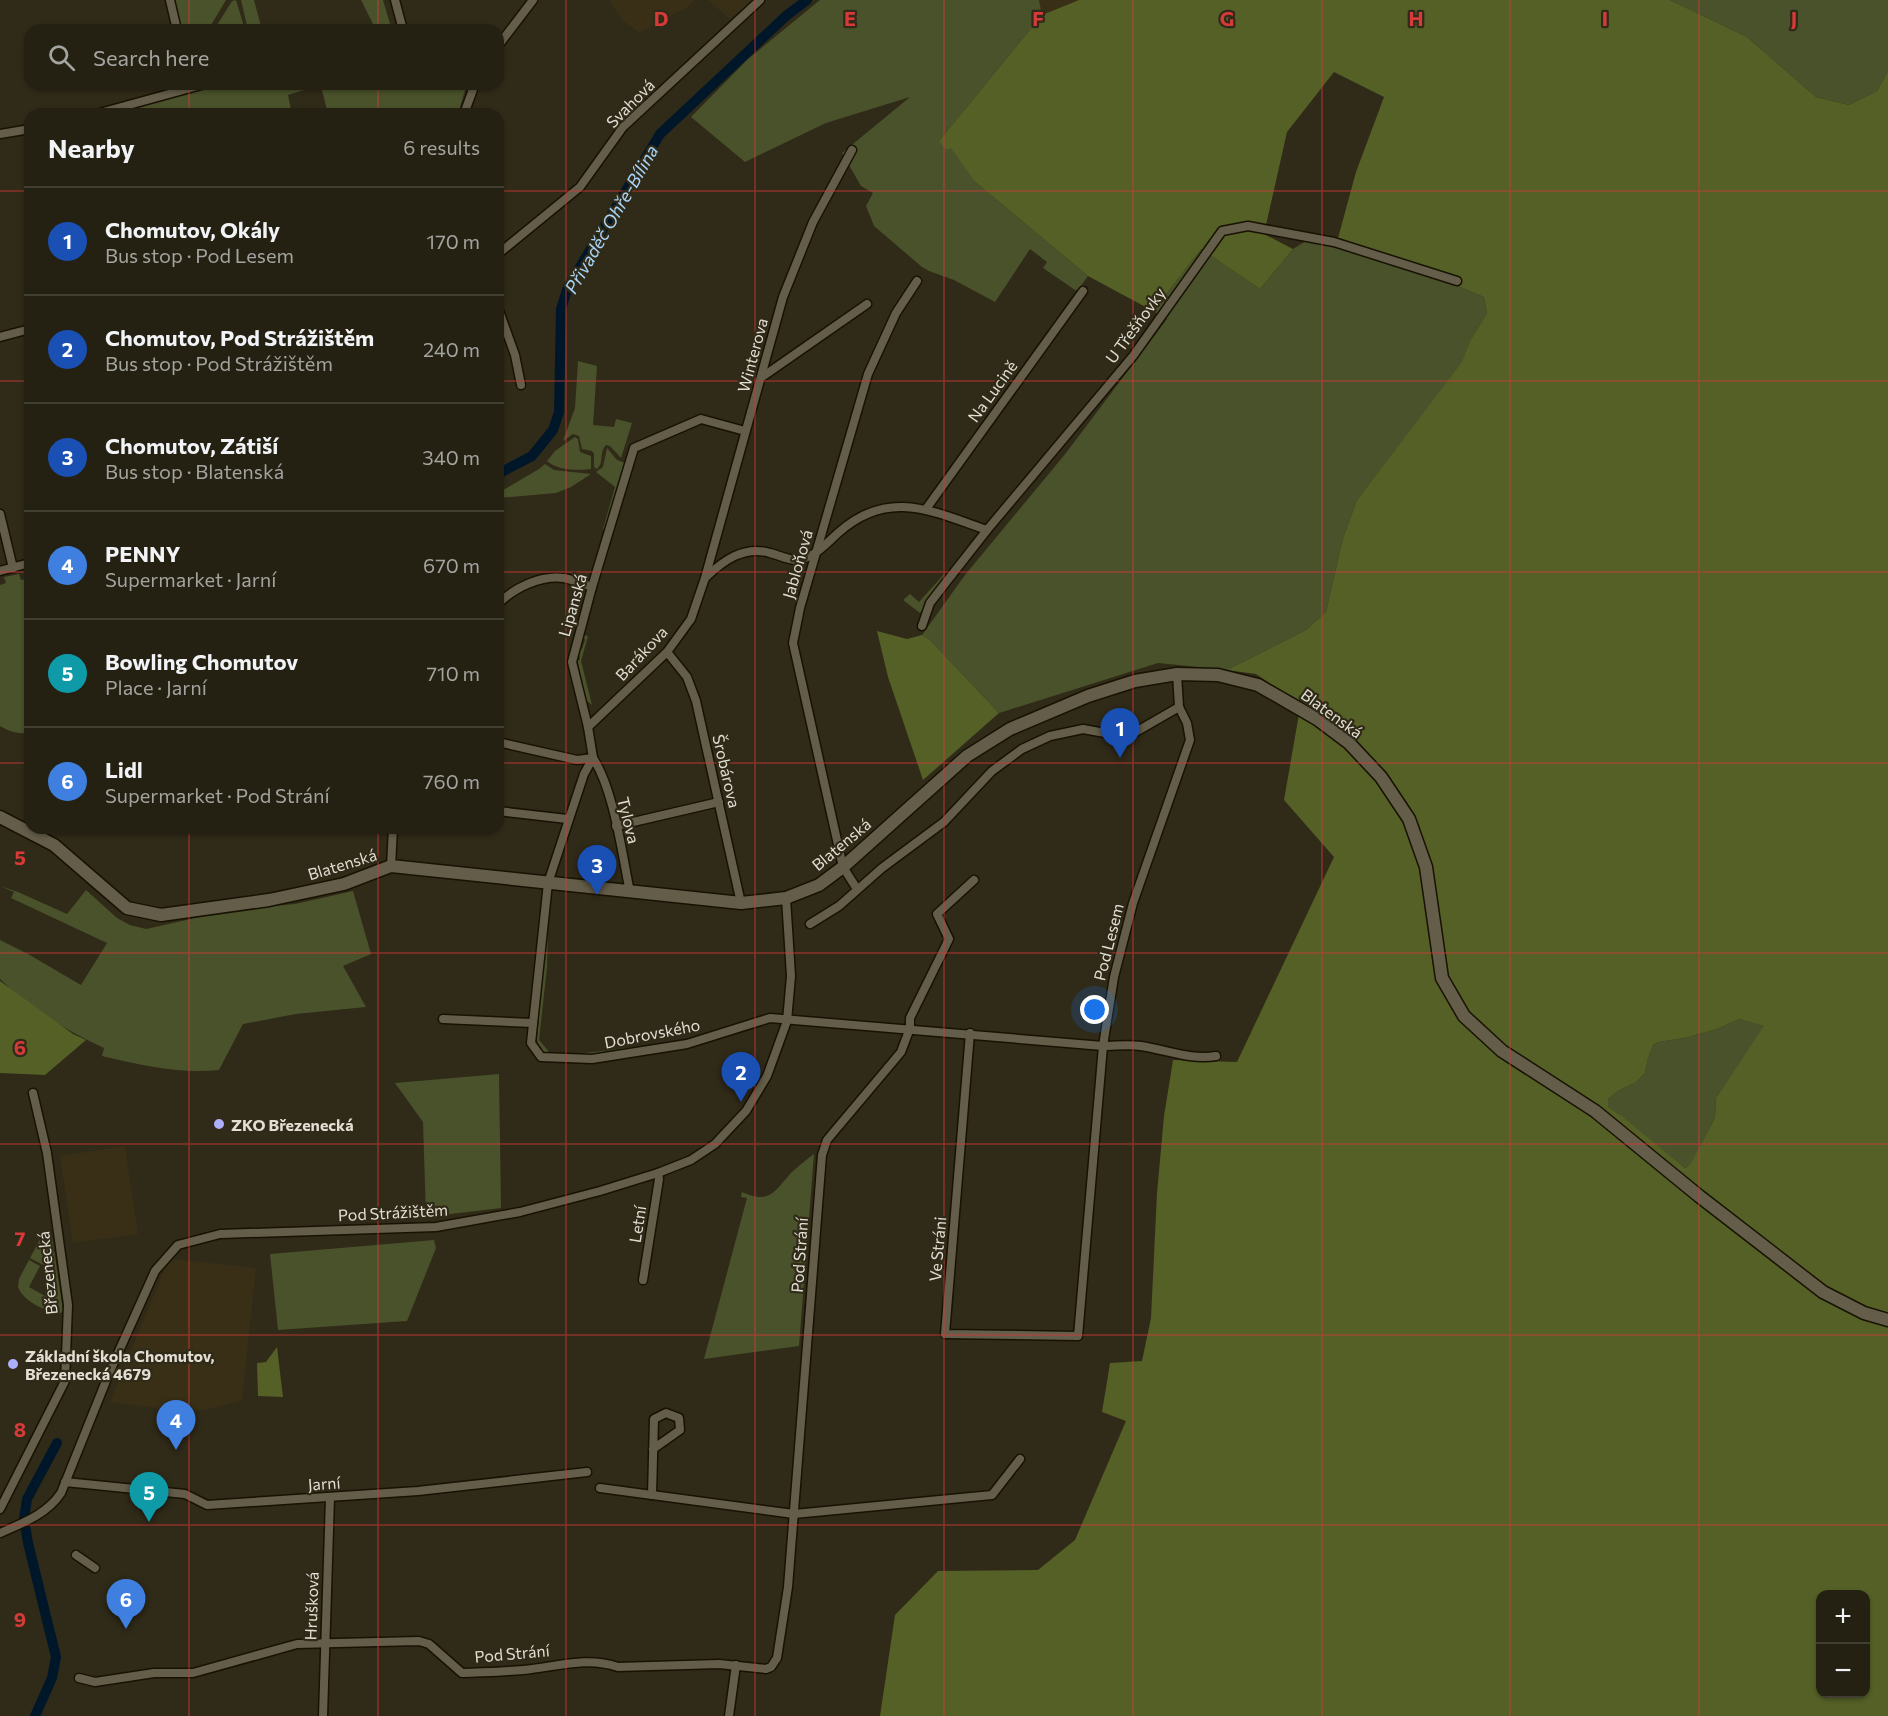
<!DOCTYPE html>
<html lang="en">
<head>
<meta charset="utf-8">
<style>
	body { margin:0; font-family:Commissioner,sans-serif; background:#2c281b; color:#f1f3f6 }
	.controls { position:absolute; right:18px; bottom:18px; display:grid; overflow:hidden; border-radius:12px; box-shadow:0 2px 4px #0004 }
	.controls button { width:54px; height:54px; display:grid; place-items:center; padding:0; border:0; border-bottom:2px solid #413e32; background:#242012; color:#f1f3f6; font:30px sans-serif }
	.you { position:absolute; left:1095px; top:1010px; width:21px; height:21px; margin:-15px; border:4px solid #fff; border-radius:50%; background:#1a73e8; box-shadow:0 0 0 9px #1a73e833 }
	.badge { display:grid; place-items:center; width:39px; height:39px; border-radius:50%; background:#ea580c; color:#fff; font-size:20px; font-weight:700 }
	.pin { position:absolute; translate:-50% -50px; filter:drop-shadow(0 2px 3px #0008) }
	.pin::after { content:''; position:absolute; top:32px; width:21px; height:18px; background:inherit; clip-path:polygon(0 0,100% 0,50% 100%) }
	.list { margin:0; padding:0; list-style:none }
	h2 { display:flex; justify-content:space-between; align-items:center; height:78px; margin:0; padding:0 24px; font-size:26px }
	h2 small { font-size:20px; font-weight:400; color:#a3a39f }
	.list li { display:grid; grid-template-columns:39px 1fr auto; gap:18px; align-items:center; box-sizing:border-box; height:108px; padding:0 24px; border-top:2px solid #413e32 }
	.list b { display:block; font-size:22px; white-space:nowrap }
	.list p { margin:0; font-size:20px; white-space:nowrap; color:#a3a39f }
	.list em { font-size:20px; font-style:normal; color:#a3a39f }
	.icon { flex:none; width:33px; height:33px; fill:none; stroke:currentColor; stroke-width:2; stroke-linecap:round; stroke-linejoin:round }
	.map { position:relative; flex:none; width:1888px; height:1716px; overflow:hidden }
	.search { position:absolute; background:#242012; box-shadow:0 2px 4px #0004; left:24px; top:24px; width:480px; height:66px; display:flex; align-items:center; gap:15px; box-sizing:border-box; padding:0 21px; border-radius:18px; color:#a3a39f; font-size:22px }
	.panel { position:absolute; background:#242012; box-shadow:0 2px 4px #0004; left:24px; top:108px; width:480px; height:726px; border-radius:18px }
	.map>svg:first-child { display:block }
</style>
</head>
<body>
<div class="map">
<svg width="1888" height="1716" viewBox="0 0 1888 1716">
	<rect width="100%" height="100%" fill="#302a18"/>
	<g fill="#382f16">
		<path d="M609,0H694L689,6L640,33L622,20Z"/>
		<path d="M708,0H754L730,19Z"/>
		<path d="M1039,0H1079L1042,15Z"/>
		<path d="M125,1146L138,1234L73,1243L60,1156Z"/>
		<path d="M173,1259L256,1268L242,1401L203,1410L158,1408L110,1402L164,1270Z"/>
	</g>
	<g fill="#49522a">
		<path d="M173,0H226L208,30H180Z"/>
		<path d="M236,0L245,30H214L232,1Z"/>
		<path d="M241,0H254L262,30H248Z"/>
		<path d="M361,0H383L391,27L394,28L398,25L397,30H376Z"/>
		<path d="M820,0H1039L1042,15L939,141L951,147L973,180L1088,276L1078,290H1075L1043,268L1047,262L1030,249L995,302L954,280L929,271L922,267L874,226L866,206L873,193L861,186L842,153L910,97L826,123L745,162L691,117L748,59Z"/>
		<path d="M1670,0H1888V71L1877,91L1849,105L1816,97L1747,37Z"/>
		<path d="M218,84H302L304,90L288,95L292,114H121L120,111Z"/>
		<path d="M305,84H466V87L458,114H328L321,86L306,90Z"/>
		<path d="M1309,239L1451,283L1484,297L1487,313L1470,341L1463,362L1357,500L1343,538L1326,612L1306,630L1227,670L1158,663L999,713L930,640L922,635L965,575L1066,453L1167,319L1153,311L1201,249L1260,289L1293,249Z"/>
		<path d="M578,361L597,366L593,425L614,427L616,419L632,423L621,458L610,446L606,445C599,452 604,463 597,469L594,467V454L592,451L582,449L579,436L573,434L563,441L575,408Z"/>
		<path d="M575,437L578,439L580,452L591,456V469C577,471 557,470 547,461L555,451Z"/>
		<path d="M607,448L617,460L625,463L606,530L603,529L615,487L596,472L603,467Z"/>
		<path d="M545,464L554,470L591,474L571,487L556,493L498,498V493L539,469Z"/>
		<path d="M945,573L939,589L920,613L903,600L910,594L919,602Z"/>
		<path d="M19,574L21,580L30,578V733C18,734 10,732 0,726V585L6,583L4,577Z"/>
		<path d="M583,635L588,636L581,661L592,705L586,700L578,663V660H580L579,650L582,649L585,640Z"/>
		<path d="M0,886L18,892L67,914L86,890L117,918L130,925L146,929L231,910L295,904L353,891L371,954L343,966L366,1007L296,1014L243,1024L219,1070C179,1074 140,1065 102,1056L104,1048C67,1031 29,1008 0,979V940L28,954L81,985L107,943L11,898L14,892Z"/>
		<path d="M549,894L547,967L539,1040L550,1053L578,1054L681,1041C654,1047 571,1061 547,1054C540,1052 538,1045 537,1039Z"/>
		<path d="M1739,1019L1765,1026L1716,1098L1715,1118L1690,1166L1685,1168L1608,1107V1099L1618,1091L1636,1082L1645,1073L1648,1058L1653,1045L1658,1042L1685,1038L1717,1029Z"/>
		<path d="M499,1074L501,1208L426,1217L423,1122L395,1083Z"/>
		<path d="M814,1154L799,1346L704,1359L747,1198L741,1197L742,1192C769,1205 775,1191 791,1173C798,1166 806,1160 814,1154Z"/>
		<path d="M45,1233L52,1237L63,1310L61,1313C46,1312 24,1302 18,1287L19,1279L29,1260L40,1266L29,1287L45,1296L56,1276L55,1271L30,1258L43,1234Z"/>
		<path d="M434,1240L436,1248L407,1321L278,1330L270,1254Z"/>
	</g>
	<g fill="#546026" fill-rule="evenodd">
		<path d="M1079,0H1670L1747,37L1816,97L1849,105L1877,91L1888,71V1315L1866,1308L1826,1288L1506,1047L1468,1013L1447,976L1432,865L1385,774L1295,700L1256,674L1227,670L1306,630L1326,612L1343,538L1357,500L1462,362L1470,341L1487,313L1484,297L1451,283L1342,249L1338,238L1356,172L1384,97L1334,72L1287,132L1264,234L1293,249L1260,289L1201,249L1153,311L1088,276L973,180L951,148L946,150L939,141L1042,15ZM1739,1019L1764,1026L1716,1098L1715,1118L1690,1165L1685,1168L1624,1118L1608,1107V1099L1618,1091L1636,1082L1645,1073L1648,1058L1653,1045L1658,1042L1685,1038L1717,1029Z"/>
		<path d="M877,631L907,639L922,635L930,640L999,713L923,780L888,677Z"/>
		<path d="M1299,714L1345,747L1377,781L1405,821L1421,868L1437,980L1460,1020L1592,1115L1861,1318L1888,1326V1716H880L895,1615L938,1571L1038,1570L1075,1540L1126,1421L1102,1412L1110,1363L1142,1361L1151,1318L1157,1193L1164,1116L1173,1060L1237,1062L1334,857L1284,800ZM1820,1594H1866V1694H1820Z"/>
		<path d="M0,981L73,1034L86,1040L45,1075L0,1073Z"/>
		<path d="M277,1347L283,1397L258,1396L257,1363L266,1362Z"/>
	</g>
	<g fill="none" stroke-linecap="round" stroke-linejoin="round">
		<g stroke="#00172a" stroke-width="10">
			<path d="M498,474L532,456L553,430L559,412L561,309L568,287L660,134L786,16L807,0"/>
			<path d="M35,1716L52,1678L56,1657L28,1543L24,1519L27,1499L57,1443"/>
		</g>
		<g stroke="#181203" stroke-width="11">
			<g id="street">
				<path d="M170,0L177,30"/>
				<path d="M395,0L403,30"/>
				<path d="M498,46L533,0"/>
				<path d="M96,114L205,84"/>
				<path d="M464,114L475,84"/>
				<path d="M0,134L30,129"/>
				<path d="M498,254L580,187L623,127L760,0"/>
				<path d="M498,308L515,355L521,385"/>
				<path d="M0,337L30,329"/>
				<path d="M762,377L867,304"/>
				<path d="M745,431L701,419L634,448L592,587L572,662L588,727L593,758L584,774L548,883L531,1043L541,1057L592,1059L687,1044L770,1018L1103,1046C1115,1046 1129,1044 1141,1046C1167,1050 1189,1060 1216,1056"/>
				<path d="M926,509L1083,291"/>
				<path d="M0,514L13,568"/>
				<path d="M0,571L30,563"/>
				<path d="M706,577C723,561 744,545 770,553C778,555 789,560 796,560C813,559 826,544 838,533C888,488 932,511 987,530"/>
				<path d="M498,604C515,587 541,575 564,578C574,580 584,584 592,587"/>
				<path d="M922,626L930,603L947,581L987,530L1133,356L1222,231L1248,226L1334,242L1457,281"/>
				<path d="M667,652L687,677L696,701L741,903"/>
				<path d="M588,727L667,652L691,619L705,578L783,297L813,222L852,150"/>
				<path d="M498,742L577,760L593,758"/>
				<path d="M593,758C614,790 622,854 630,892"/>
				<path d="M498,811L567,819"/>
				<path d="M616,826L719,802"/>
				<path d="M391,866L393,828"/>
				<path d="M857,889L843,867L793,643L800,608L868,374L896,313L917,281"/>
				<path d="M810,924L839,906L882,868L944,822L992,771L1022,749L1050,736L1083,729L1127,737L1179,707"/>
				<path d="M443,1019L533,1023"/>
				<path d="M970,1033L945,1334L1078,1336L1103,1046L1114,977L1133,903L1190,740L1187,723L1179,707L1177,674"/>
				<path d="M643,1280L659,1179L658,1173"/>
				<path d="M65,1482L185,1494L207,1505L418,1491L587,1472"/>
				<path d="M600,1488L794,1514L992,1495L1020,1459"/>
				<path d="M652,1495L654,1419L666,1413L679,1418L680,1430L653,1449"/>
				<path d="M0,1509L65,1381L68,1305L47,1153L33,1093"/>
				<path d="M0,1533C23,1523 47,1514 61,1493L110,1371L155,1271L178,1245L220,1234L436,1227L520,1212L600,1191L658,1173L691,1160L715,1144L746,1111L767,1076L787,1021L791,976L786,898"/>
				<path d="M76,1555L95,1568"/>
				<path d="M79,1678L95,1682L154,1673H193L297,1644L419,1641L429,1644L462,1673C482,1672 503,1672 523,1670C556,1667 586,1656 618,1667L719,1664L766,1669L771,1667L777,1658L788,1587L822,1155L827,1140L901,1052L910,1028V1018L949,939L937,914L974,880"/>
				<path d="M323,1716L330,1498"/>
				<path d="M729,1716L736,1665"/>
			</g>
		</g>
		<g stroke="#181203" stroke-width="15">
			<path id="secondary" d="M0,817L54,845L127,908L161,915L269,900L344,884L391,866L741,903L786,898L819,885L843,867L967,756L1010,729L1088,696L1135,681L1177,674L1218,675L1258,685L1317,719L1349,743L1381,777L1409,819L1426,867L1442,978L1464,1016L1502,1051L1595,1111L1699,1196L1823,1292L1864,1313L1888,1320"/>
		</g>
		<use href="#street" stroke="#645d49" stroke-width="8"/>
		<use href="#secondary" stroke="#645d49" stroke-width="12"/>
	</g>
	<path fill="none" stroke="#d73a39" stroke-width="1.5" stroke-opacity="0.55" d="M189,0V30M378,0V30M566,0V1716M755,0V1716M944,0V1716M1133,0V1716M1322,0V1716M1510,0V1716M1699,0V1716M189,84V114M378,84V114M0,191H30M498,191H1888M0,381H30M498,381H1888M0,572H30M498,572H1888M0,763H30M498,763H1888M189,828V1716M378,828V1716M0,953H1888M0,1144H1888M0,1335H1888M0,1525H1888"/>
	<g fill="#acaffb" stroke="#302a18" stroke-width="2">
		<circle cx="219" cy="1124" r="6"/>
		<circle cx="13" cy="1364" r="6"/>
	</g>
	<g text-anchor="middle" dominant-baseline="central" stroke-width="4.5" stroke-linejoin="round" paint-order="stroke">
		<g font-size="16" fill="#e2ded3" stroke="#302a18">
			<text transform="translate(630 103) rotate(-45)">Svahová</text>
			<text transform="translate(1135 325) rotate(-54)">U Třešňovky</text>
			<text transform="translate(752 355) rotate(-75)">Winterova</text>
			<text transform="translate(992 391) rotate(-54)">Na Lucině</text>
			<text transform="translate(797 564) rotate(-74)">Jabloňová</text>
			<text transform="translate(572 605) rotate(-74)">Lipanská</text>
			<text transform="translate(641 653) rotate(-47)">Barákova</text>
			<text transform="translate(1332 713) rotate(36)">Blatenská</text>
			<text transform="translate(727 771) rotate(77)">Šrobárova</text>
			<text transform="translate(629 820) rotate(76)">Tylova</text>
			<text transform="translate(841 844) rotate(-40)">Blatenská</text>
			<text transform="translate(342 864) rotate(-17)">Blatenská</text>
			<text transform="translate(1108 942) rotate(-76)">Pod Lesem</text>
			<text transform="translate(652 1033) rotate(-11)">Dobrovského</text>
			<text transform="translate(393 1212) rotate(-3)">Pod Strážištěm</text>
			<text transform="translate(637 1224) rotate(-81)">Letní</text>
			<text transform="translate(937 1249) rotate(-85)">Ve Stráni</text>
			<text transform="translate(799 1255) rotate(-86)">Pod Strání</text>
			<text transform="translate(47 1273) rotate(-96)">Březenecká</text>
			<text transform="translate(324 1483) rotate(-4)">Jarní</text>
			<text transform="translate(311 1606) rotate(-88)">Hrušková</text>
			<text transform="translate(512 1653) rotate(-5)">Pod Strání</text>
		</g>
		<g font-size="16" font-weight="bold" fill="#e2ded3" stroke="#302a18" text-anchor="start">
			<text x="231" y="1124">ZKO Březenecká</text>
			<text x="25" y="1355">Základní škola Chomutov,<tspan x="25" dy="18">Březenecká 4679</tspan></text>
		</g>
		<g font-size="18" font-style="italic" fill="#a8d4f8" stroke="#302a18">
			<text transform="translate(611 219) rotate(-60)">Přivaděč Ohře-Bílina</text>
		</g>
	</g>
	<g font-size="20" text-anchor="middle" font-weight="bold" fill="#d73a39" stroke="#302a18" stroke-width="4.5" stroke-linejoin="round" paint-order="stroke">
		<text x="661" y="26">D</text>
		<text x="850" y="26">E</text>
		<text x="1038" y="26">F</text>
		<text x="1227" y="26">G</text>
		<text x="1416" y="26">H</text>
		<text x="1605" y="26">I</text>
		<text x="1794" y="26">J</text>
		<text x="20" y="865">5</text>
		<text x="20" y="1055">6</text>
		<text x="20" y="1246">7</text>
		<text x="20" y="1437">8</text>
		<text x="20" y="1627">9</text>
	</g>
</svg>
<div class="controls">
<button>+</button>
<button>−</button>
</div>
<div class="you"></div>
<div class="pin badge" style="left:1120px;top:758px;background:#1a4fb4">1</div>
<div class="pin badge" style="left:741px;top:1102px;background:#1a4fb4">2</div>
<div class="pin badge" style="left:597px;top:895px;background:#1a4fb4">3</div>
<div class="pin badge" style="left:176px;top:1450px;background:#3f7fe0">4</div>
<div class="pin badge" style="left:149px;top:1522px;background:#0f9aa8">5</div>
<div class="pin badge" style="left:126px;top:1629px;background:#3f7fe0">6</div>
<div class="search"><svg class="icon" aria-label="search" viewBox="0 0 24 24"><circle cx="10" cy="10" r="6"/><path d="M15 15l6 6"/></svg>Search here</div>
<section class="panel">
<h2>Nearby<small>6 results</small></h2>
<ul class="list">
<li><span class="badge" style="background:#1a4fb4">1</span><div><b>Chomutov, Okály</b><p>Bus stop · Pod Lesem</p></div><em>170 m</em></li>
<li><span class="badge" style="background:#1a4fb4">2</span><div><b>Chomutov, Pod Strážištěm</b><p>Bus stop · Pod Strážištěm</p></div><em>240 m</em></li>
<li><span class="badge" style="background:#1a4fb4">3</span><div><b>Chomutov, Zátiší</b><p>Bus stop · Blatenská</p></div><em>340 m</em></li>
<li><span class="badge" style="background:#3f7fe0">4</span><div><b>PENNY</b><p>Supermarket · Jarní</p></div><em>670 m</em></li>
<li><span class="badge" style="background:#0f9aa8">5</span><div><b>Bowling Chomutov</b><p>Place · Jarní</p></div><em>710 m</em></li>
<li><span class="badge" style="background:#3f7fe0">6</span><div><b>Lidl</b><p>Supermarket · Pod Strání</p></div><em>760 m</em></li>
</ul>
</section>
</div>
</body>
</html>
